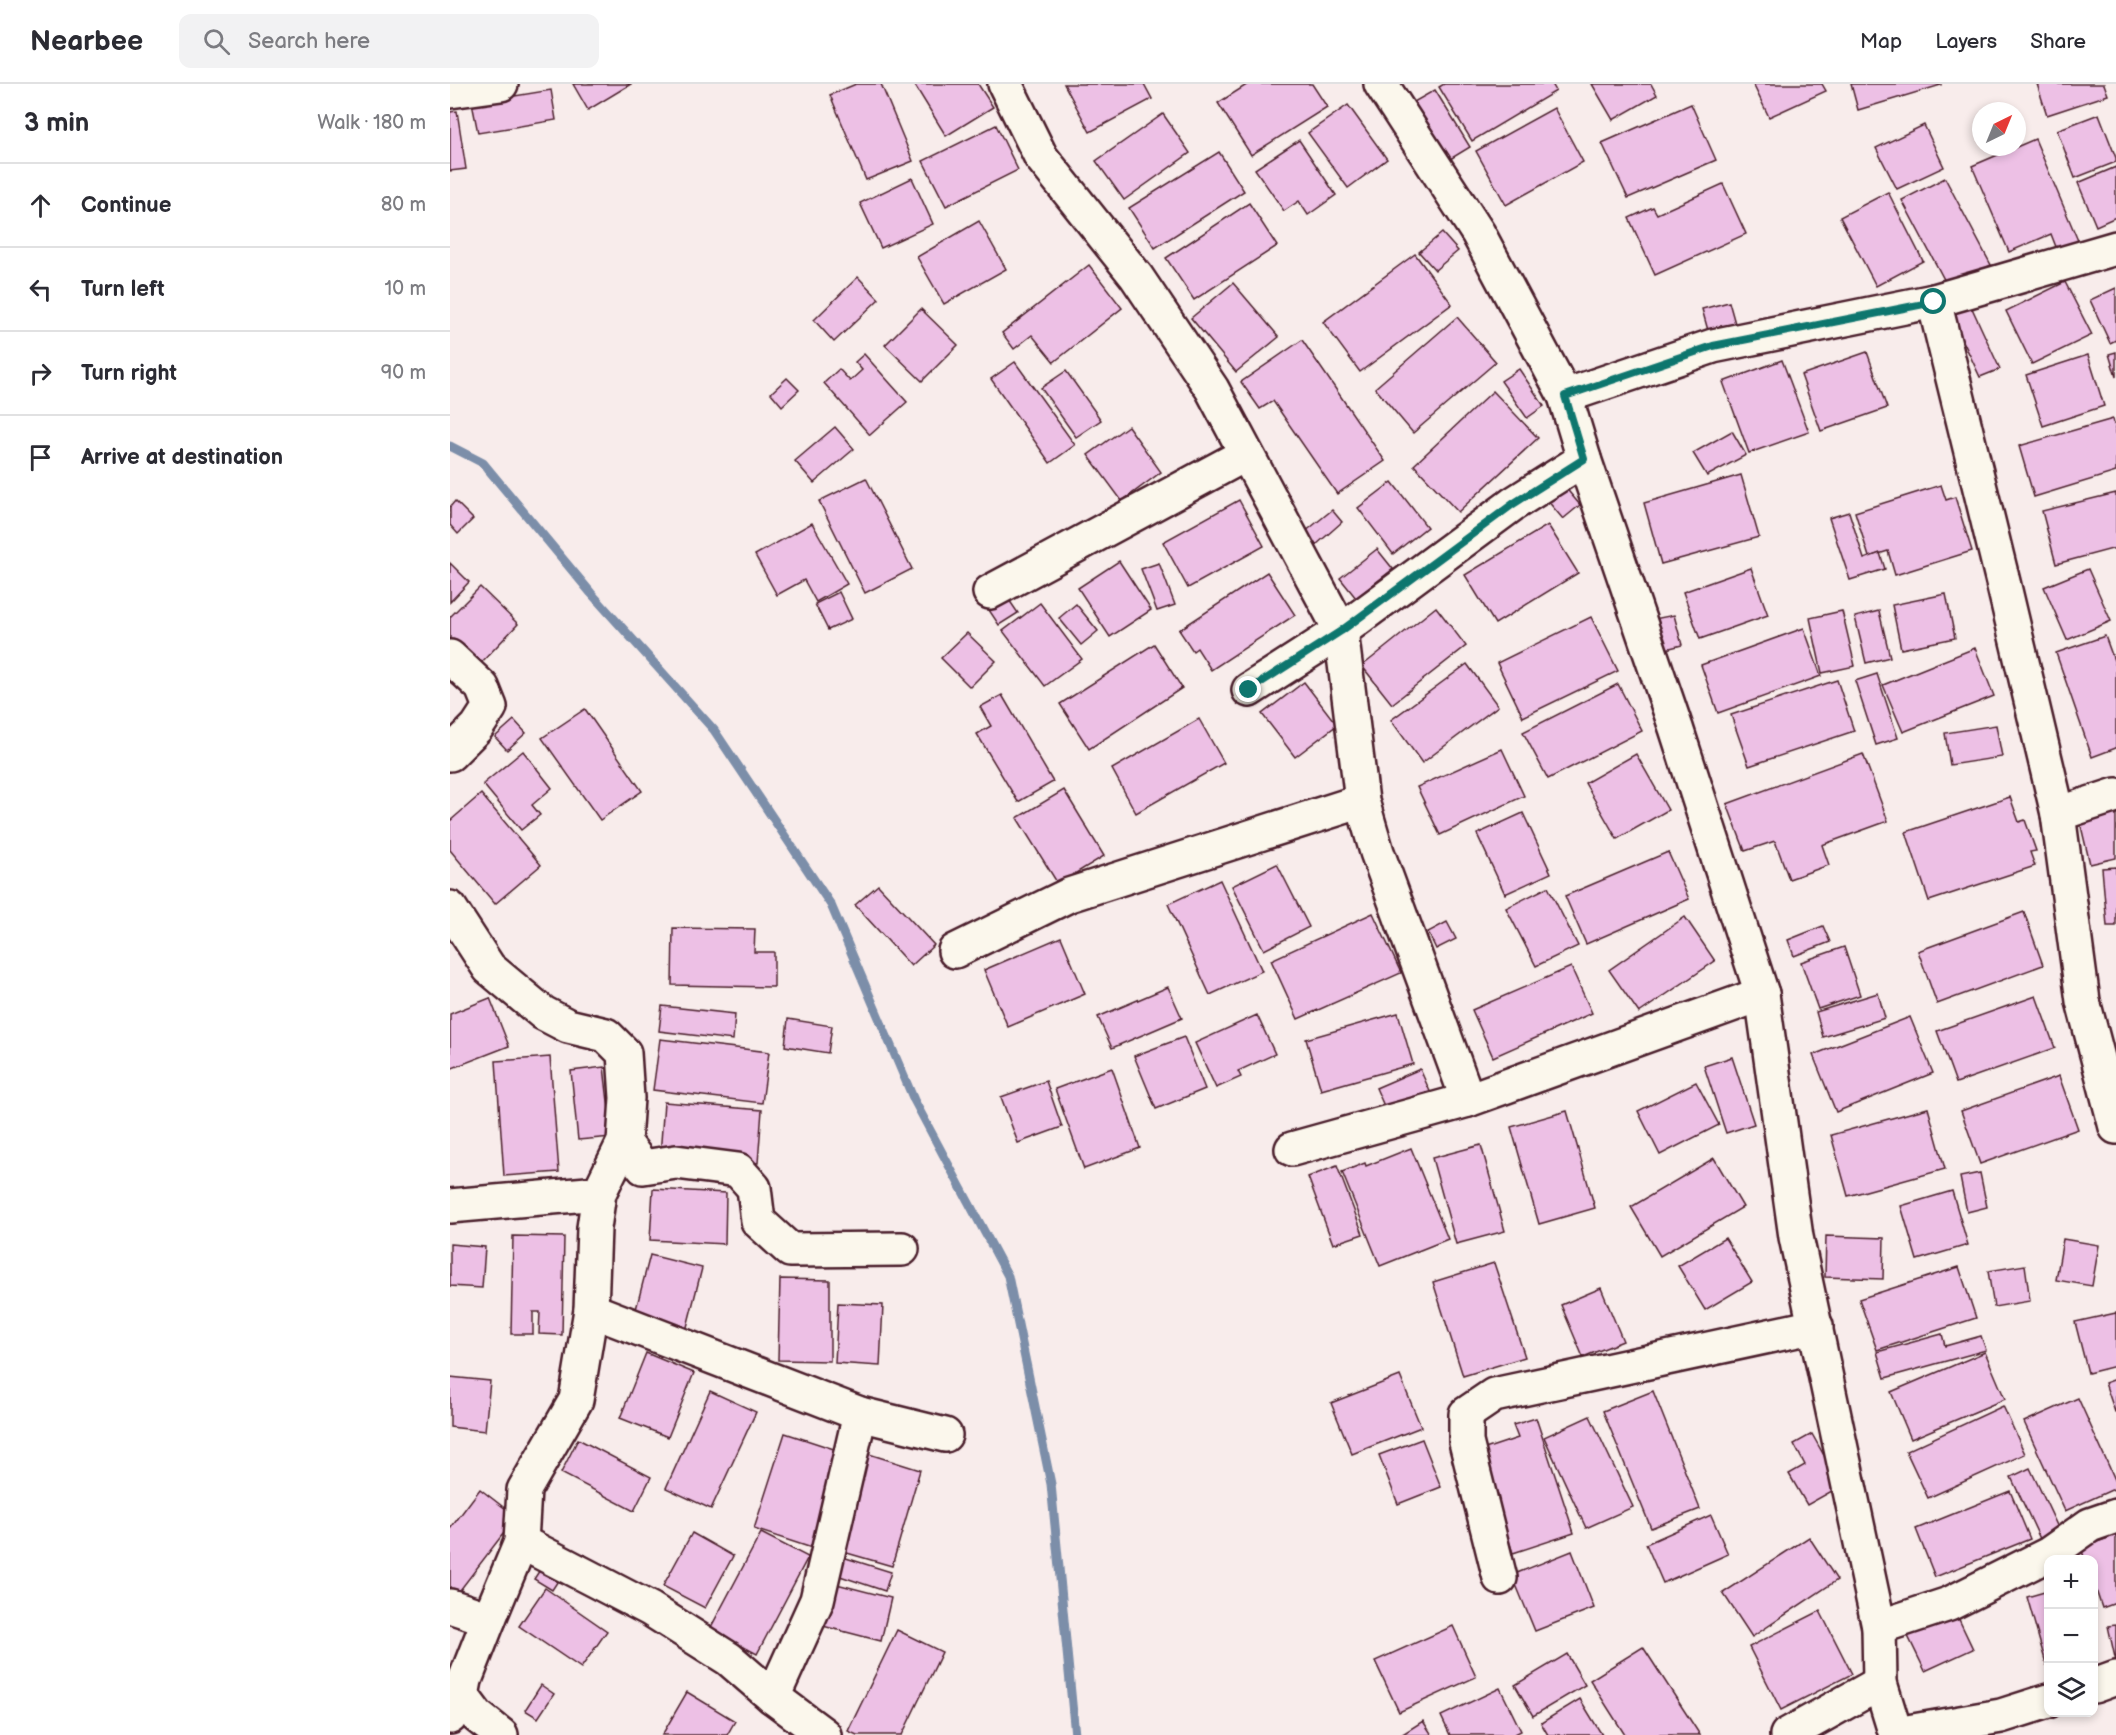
<!DOCTYPE html>
<html lang="en">
<head>
<meta charset="utf-8">
<style>
	body { margin:0; font-family:"Balsamiq Sans",sans-serif; background:#f2f2f3; color:#2b2b33 }
	.controls { position:absolute; right:18px; bottom:18px; display:grid; overflow:hidden; border-radius:12px; box-shadow:0 3px 9px #0003 }
	.controls button { width:54px; height:54px; display:grid; place-items:center; padding:0; border:0; border-bottom:2px solid #e1e1e2; background:#fff; color:#2b2b33; font:30px sans-serif }
	.compass { position:absolute; left:1522px; top:18px; width:54px; height:54px; border-radius:50%; background:#fff; box-shadow:0 3px 9px #0003; rotate:43deg }
	.stop { position:absolute; width:18px; height:18px; margin:-14px; border:4px solid #0f766e; border-radius:50%; background:#fff }
	.stop.end { background:#0f766e; border-color:#fff; box-shadow:0 2px 6px #0008 }
	.list { margin:0; padding:0; list-style:none }
	h2 { display:flex; justify-content:space-between; align-items:center; height:78px; margin:0; padding:0 24px; font-size:26px }
	h2 small { font-size:20px; font-weight:400; color:#7c7c81 }
	.list li { display:grid; grid-template-columns:39px 1fr auto; gap:18px; align-items:center; box-sizing:border-box; height:84px; padding:0 24px; border-top:2px solid #e1e1e2 }
	.list b { display:block; font-size:22px; white-space:nowrap }
	.list em { font-size:20px; font-style:normal; color:#7c7c81 }
	.icon { flex:none; width:33px; height:33px; fill:none; stroke:currentColor; stroke-width:2; stroke-linecap:round; stroke-linejoin:round }
	.map { position:relative; flex:none; width:1666px; height:1651px; overflow:hidden }
	header { display:flex; align-items:center; gap:36px; box-sizing:border-box; height:84px; padding:0 30px; background:#fff; border-bottom:2px solid #e1e1e2 }
	header strong { font-size:28px }
	nav { display:flex; gap:33px; margin-inline-start:auto; font-size:21px }
	.search { width:420px; height:54px; background:#f2f2f3; display:flex; align-items:center; gap:15px; box-sizing:border-box; padding:0 21px; border-radius:12px; color:#7c7c81; font-size:22px }
	main { display:flex }
	aside { flex:1; background:#fff }
	.map>svg:first-child { display:block }
</style>
</head>
<body>
<header>
<strong>Nearbee</strong>
<div class="search"><svg class="icon" aria-label="search" viewBox="0 0 24 24"><circle cx="10" cy="10" r="6"/><path d="M15 15l6 6"/></svg>Search here</div>
<nav><a>Map</a><a>Layers</a><a>Share</a></nav>
</header>
<main>
<aside>
<h2>3 min<small>Walk · 180 m</small></h2>
<ul class="list">
<li><svg class="icon" aria-label="ahead" viewBox="0 0 24 24"><path d="M12 20V5M6 11l6-6 6 6"/></svg><div><b>Continue</b></div><em>80 m</em></li>
<li><svg class="icon" aria-label="left" viewBox="0 0 24 24"><path d="M17 20v-9H6M10 6l-5 5 5 5"/></svg><div><b>Turn left</b></div><em>10 m</em></li>
<li><svg class="icon" aria-label="right" viewBox="0 0 24 24"><path d="M7 20v-9h11M14 6l5 5-5 5"/></svg><div><b>Turn right</b></div><em>90 m</em></li>
<li><svg class="icon" aria-label="arrive" viewBox="0 0 24 24"><path d="M6 21V4h12l-3 4 3 4H6"/></svg><div><b>Arrive at destination</b></div></li>
</ul>
</aside>
<div class="map">
<svg width="1666" height="1651" viewBox="0 0 1666 1651">
	<rect width="100%" height="100%" fill="#f8eceb"/>
	<filter id="ink" filterUnits="userSpaceOnUse"><feTurbulence type="fractalNoise" baseFrequency=".0167" numOctaves="2"/><feDisplacementMap in="SourceGraphic" scale="12" xChannelSelector="R" yChannelSelector="G"/><feConvolveMatrix kernelMatrix="1 2 1 2 8 2 1 2 1" color-interpolation-filters="sRGB"/></filter>
	<g filter="url(#ink)">
		<g fill="none" stroke-linecap="round" stroke-linejoin="round">
			<path stroke="#7c8ea9" stroke-width="9" d="M0,362L33,379L141,509L264,646L381,821L464,1016L558,1192L601,1400L625,1651"/>
		</g>
		<g fill="#edc0e5" stroke="#4a1f2b" stroke-width="1.5">
			<path d="M123,0H181L138,26Z"/>
			<path d="M406,0H431L463,77L416,96L380,11Z"/>
			<path d="M464,0H528L543,23L496,52Z"/>
			<path d="M614,0H694L702,15L640,48Z"/>
			<path d="M798,0H862L877,23L801,71L768,19Z"/>
			<path d="M994,0H1102L1106,7L1022,57L989,3Z"/>
			<path d="M1142,0H1201L1207,11L1163,36Z"/>
			<path d="M1303,0H1372L1376,7L1319,33Z"/>
			<path d="M1401,0H1491V1L1408,26Z"/>
			<path d="M1587,0H1654L1658,11L1597,31Z"/>
			<path d="M101,6L106,36L28,49L22,19Z"/>
			<path d="M985,6L1020,63L997,77L962,19Z"/>
			<path d="M1241,20L1266,76L1178,114L1152,59Z"/>
			<path d="M898,21L937,75L898,104L858,49Z"/>
			<path d="M1104,24L1133,78L1056,121L1026,67Z"/>
			<path d="M7,27L16,85L0,87V28Z"/>
			<path d="M713,30L740,69L674,116L646,77Z"/>
			<path d="M1649,30L1666,74V78L1625,94L1607,46Z"/>
			<path d="M546,41L568,86L496,122L473,77Z"/>
			<path d="M1474,41L1494,83L1447,105L1426,64Z"/>
			<path d="M1585,55L1629,159L1608,168L1601,150L1559,168L1522,82Z"/>
			<path d="M849,56L886,111L858,131L849,117L834,127L805,85Z"/>
			<path d="M769,68L794,107L705,164L679,124Z"/>
			<path d="M1666,83V133L1646,142L1628,99Z"/>
			<path d="M462,94L483,140L431,164L410,119Z"/>
			<path d="M1495,94L1541,181L1498,203L1452,116Z"/>
			<path d="M1273,100L1296,150L1205,191L1179,134L1203,123L1207,130Z"/>
			<path d="M1438,108L1473,177L1426,202L1390,133Z"/>
			<path d="M799,119L827,162L744,216L716,174Z"/>
			<path d="M529,137L556,185L494,220L467,173Z"/>
			<path d="M992,149L1008,167L985,186L969,168Z"/>
			<path d="M965,170L1002,220L910,288L873,238Z"/>
			<path d="M639,181L672,224L604,278L582,251L564,265L552,249Z"/>
			<path d="M408,193L429,215L384,258L364,236Z"/>
			<path d="M1615,198L1642,251L1582,280L1556,227Z"/>
			<path d="M783,199L829,253L786,288L741,234Z"/>
			<path d="M1666,204V256L1660,259L1640,216Z"/>
			<path d="M1279,218L1286,243L1259,250L1252,225Z"/>
			<path d="M1521,222L1550,285L1530,293L1501,231Z"/>
			<path d="M471,225L508,261L472,297L435,261Z"/>
			<path d="M1007,233L1046,278L963,349L925,304Z"/>
			<path d="M852,256L935,377L887,410L823,317L810,325L791,298Z"/>
			<path d="M1417,268L1437,324L1371,347L1351,291Z"/>
			<path d="M1666,268V293L1659,270Z"/>
			<path d="M414,270L457,318L420,351L374,299L389,285L400,297L412,286L405,278Z"/>
			<path d="M1638,271L1654,322L1593,342L1576,291Z"/>
			<path d="M1332,276L1359,348L1299,369L1273,298Z"/>
			<path d="M565,278L625,361L600,379L541,295Z"/>
			<path d="M1069,285L1094,322L1077,334L1051,297Z"/>
			<path d="M616,287L651,336L626,353L591,304Z"/>
			<path d="M337,294L349,306L332,322L321,309Z"/>
			<path d="M1043,307L1088,354L1008,428L964,381Z"/>
			<path d="M1663,335L1666,347V388L1584,413L1569,362Z"/>
			<path d="M678,342L711,388L672,417L638,371Z"/>
			<path d="M385,343L404,365L364,399L345,377Z"/>
			<path d="M1282,347L1296,371L1257,392L1243,369Z"/>
			<path d="M1291,391L1309,453L1211,480L1194,419Z"/>
			<path d="M416,394L462,485L415,509L369,417Z"/>
			<path d="M942,398L977,443L943,470L908,424Z"/>
			<path d="M1491,401L1496,416L1505,413L1522,467L1445,491L1438,467L1419,473L1405,428Z"/>
			<path d="M1114,402L1130,421L1113,435L1097,416Z"/>
			<path d="M1666,409V464L1606,480L1592,427Z"/>
			<path d="M789,416L814,462L738,504L713,458Z"/>
			<path d="M5,417L23,435L8,450L0,441V423Z"/>
			<path d="M882,426L892,438L866,461L855,448Z"/>
			<path d="M1399,428L1414,475L1430,469L1435,485L1400,496L1379,434Z"/>
			<path d="M362,439L397,500L366,518L354,496L327,511L305,471Z"/>
			<path d="M1098,441L1128,489L1045,540L1015,491Z"/>
			<path d="M927,465L943,485L906,514L890,494Z"/>
			<path d="M669,477L701,526L660,553L628,504Z"/>
			<path d="M0,479L19,498L0,518Z"/>
			<path d="M709,479L725,521L707,527L691,485Z"/>
			<path d="M1301,484L1318,531L1250,555L1233,508Z"/>
			<path d="M1638,485L1661,537L1617,556L1594,503Z"/>
			<path d="M817,488L845,531L761,586L747,564L743,567L729,546Z"/>
			<path d="M30,503L68,540L28,582L0,555V533Z"/>
			<path d="M389,508L402,535L378,546L365,520Z"/>
			<path d="M555,510L568,529L549,541L537,523Z"/>
			<path d="M1496,510L1505,554L1451,565L1442,521Z"/>
			<path d="M590,519L632,575L595,602L553,547Z"/>
			<path d="M626,520L648,547L631,561L609,534Z"/>
			<path d="M986,523L1016,562L942,620L912,582Z"/>
			<path d="M1392,527L1405,582L1372,589L1360,534Z"/>
			<path d="M1429,527L1440,573L1416,579L1405,533Z"/>
			<path d="M1224,531L1232,561L1212,566L1204,535Z"/>
			<path d="M1141,533L1168,587L1073,633L1047,579Z"/>
			<path d="M1354,544L1371,592L1268,629L1251,581Z"/>
			<path d="M517,549L546,577L520,603L491,574Z"/>
			<path d="M1655,552L1666,582V664L1642,673L1606,569Z"/>
			<path d="M704,560L732,604L639,665L610,620Z"/>
			<path d="M1525,564L1544,612L1453,648L1433,601Z"/>
			<path d="M1017,580L1048,622L972,679L941,636Z"/>
			<path d="M1427,590L1448,654L1426,661L1405,597Z"/>
			<path d="M1387,596L1404,647L1299,682L1281,631Z"/>
			<path d="M854,598L887,641L845,673L812,630Z"/>
			<path d="M1168,600L1192,647L1098,695L1073,648Z"/>
			<path d="M552,611L603,698L568,718L527,650L541,642L530,623Z"/>
			<path d="M135,625L192,707L150,736L92,654Z"/>
			<path d="M749,635L774,679L686,729L662,685Z"/>
			<path d="M64,636L76,649L57,666L45,653Z"/>
			<path d="M1546,641L1552,673L1500,681L1495,649Z"/>
			<path d="M1052,665L1074,712L990,751L967,703Z"/>
			<path d="M73,667L102,704L82,721L90,731L71,746L33,700Z"/>
			<path d="M1186,670L1218,726L1167,755L1135,699Z"/>
			<path d="M1413,670L1438,737L1372,761L1379,781L1339,795L1325,757L1295,767L1277,720Z"/>
			<path d="M614,706L654,772L608,800L567,734Z"/>
			<path d="M31,710L91,781L45,820L0,766V737Z"/>
			<path d="M1560,713L1569,738L1575,736L1586,767L1580,768L1585,782L1479,817L1456,748Z"/>
			<path d="M1073,729L1101,789L1055,810L1027,750Z"/>
			<path d="M1666,729V774L1640,780L1630,738Z"/>
			<path d="M1218,768L1239,815L1136,860L1115,812Z"/>
			<path d="M827,780L859,843L814,866L782,802Z"/>
			<path d="M1666,783V842H1657L1652,784Z"/>
			<path d="M770,796L812,887L760,911L718,820Z"/>
			<path d="M428,801L484,861L461,882L405,821Z"/>
			<path d="M1098,803L1128,862L1086,882L1056,824Z"/>
			<path d="M1574,828L1593,881L1487,920L1468,867Z"/>
			<path d="M923,829L951,889L848,935L821,876Z"/>
			<path d="M1235,833L1265,877L1189,929L1159,886Z"/>
			<path d="M997,838L1006,855L986,865L978,848Z"/>
			<path d="M1373,842L1380,858L1344,872L1338,856Z"/>
			<path d="M223,844L305,845L304,868H324V903L222,901Z"/>
			<path d="M611,853L635,910L558,943L534,886Z"/>
			<path d="M1394,863L1410,911L1368,925L1351,878Z"/>
			<path d="M1121,883L1142,929L1043,973L1022,926Z"/>
			<path d="M718,903L732,934L662,964L648,933Z"/>
			<path d="M1428,909L1435,934L1373,953L1366,928Z"/>
			<path d="M1586,912L1605,964L1506,999L1487,947Z"/>
			<path d="M40,914L59,962L0,985V930Z"/>
			<path d="M212,922L285,930L283,956L209,947Z"/>
			<path d="M948,929L963,980L871,1006L856,955Z"/>
			<path d="M807,931L825,970L788,987L791,993L766,1004L745,959Z"/>
			<path d="M1460,933L1483,989L1386,1028L1363,971Z"/>
			<path d="M338,935L382,942L378,969L335,962Z"/>
			<path d="M734,953L755,1005L706,1025L684,972Z"/>
			<path d="M210,955L319,968L312,1019L203,1006Z"/>
			<path d="M100,973L109,1088L54,1092L46,977Z"/>
			<path d="M1282,973L1304,1040L1276,1049L1254,982Z"/>
			<path d="M154,983L162,1053L128,1056L121,987Z"/>
			<path d="M662,984L690,1064L634,1085L605,1005Z"/>
			<path d="M970,985L982,1012L938,1031L926,1004Z"/>
			<path d="M1609,992L1628,1045L1530,1080L1511,1027Z"/>
			<path d="M596,997L612,1043L568,1059L551,1013Z"/>
			<path d="M1246,998L1269,1041L1210,1071L1188,1027Z"/>
			<path d="M214,1018L312,1026L308,1079L210,1071Z"/>
			<path d="M1478,1024L1495,1085L1398,1112L1381,1051Z"/>
			<path d="M1117,1027L1145,1124L1089,1140L1061,1043Z"/>
			<path d="M1031,1061L1055,1147L1006,1160L982,1074Z"/>
			<path d="M961,1064L998,1155L930,1182L892,1088L915,1079L916,1082Z"/>
			<path d="M1264,1074L1293,1123L1210,1172L1181,1123Z"/>
			<path d="M887,1082L913,1150L883,1160L858,1093Z"/>
			<path d="M1530,1089L1537,1123L1517,1128L1510,1093Z"/>
			<path d="M203,1105L276,1109L275,1160L200,1156Z"/>
			<path d="M1502,1107L1518,1161L1467,1176L1451,1122Z"/>
			<path d="M63,1152L114,1153L112,1251L89,1250L90,1228H83V1250H61Z"/>
			<path d="M1376,1152L1434,1154L1433,1195L1375,1193Z"/>
			<path d="M1275,1154L1302,1198L1255,1226L1228,1182Z"/>
			<path d="M1613,1155L1649,1161L1642,1202L1606,1196Z"/>
			<path d="M0,1160L35,1163L32,1204L0,1202Z"/>
			<path d="M200,1171L252,1184L236,1247L184,1233Z"/>
			<path d="M1044,1179L1075,1273L1013,1292L983,1198Z"/>
			<path d="M1575,1181L1580,1217L1544,1223L1538,1187Z"/>
			<path d="M1509,1183L1526,1234L1427,1266L1409,1215Z"/>
			<path d="M330,1195L380,1196V1277L328,1276Z"/>
			<path d="M1151,1204L1173,1257L1133,1273L1111,1221Z"/>
			<path d="M388,1219L433,1221L430,1282L385,1279Z"/>
			<path d="M1666,1229V1282L1638,1289L1625,1238Z"/>
			<path d="M1492,1250L1495,1262L1531,1252L1536,1266L1435,1294L1427,1268Z"/>
			<path d="M1535,1268L1555,1315L1461,1355L1441,1308Z"/>
			<path d="M196,1269L244,1289L218,1353L170,1334Z"/>
			<path d="M950,1292L971,1343L902,1370L881,1319Z"/>
			<path d="M0,1293L40,1297L35,1347L0,1343Z"/>
			<path d="M1666,1295V1328H1665L1655,1299Z"/>
			<path d="M260,1307L306,1328L261,1425L216,1404Z"/>
			<path d="M1203,1307L1250,1425L1201,1444L1153,1327Z"/>
			<path d="M1628,1314L1666,1398V1404L1615,1427L1574,1338Z"/>
			<path d="M1553,1322L1575,1370L1478,1414L1456,1367Z"/>
			<path d="M1140,1332L1183,1423L1136,1444L1094,1353Z"/>
			<path d="M1086,1334L1124,1449L1063,1469L1029,1367L1068,1354L1063,1341Z"/>
			<path d="M335,1349L393,1368L362,1464L304,1445Z"/>
			<path d="M1362,1350L1391,1402L1357,1421L1339,1390L1355,1381L1344,1360Z"/>
			<path d="M128,1355L201,1393L184,1427L111,1389Z"/>
			<path d="M972,1355L991,1403L948,1420L929,1371Z"/>
			<path d="M419,1370L470,1386L442,1482L390,1467Z"/>
			<path d="M1580,1384L1611,1450L1592,1459L1561,1393Z"/>
			<path d="M30,1405L66,1433L4,1514L0,1511V1445Z"/>
			<path d="M1560,1407L1580,1455L1485,1493L1466,1445Z"/>
			<path d="M1261,1431L1278,1470L1213,1499L1196,1460Z"/>
			<path d="M242,1449L283,1472L255,1524L213,1502Z"/>
			<path d="M311,1449L358,1473L307,1570L260,1545Z"/>
			<path d="M1666,1451V1519L1652,1524L1644,1500V1476H1635L1631,1464Z"/>
			<path d="M1359,1453L1387,1496L1302,1553L1273,1509Z"/>
			<path d="M1122,1467L1144,1524L1085,1547L1062,1491Z"/>
			<path d="M383,1470L441,1488L435,1507L378,1488Z"/>
			<path d="M95,1478L113,1489L102,1506L84,1495Z"/>
			<path d="M375,1497L441,1514L431,1557L365,1540Z"/>
			<path d="M95,1504L157,1547L131,1584L69,1542Z"/>
			<path d="M1598,1507V1582L1597,1583L1577,1513Z"/>
			<path d="M1370,1527L1402,1590L1331,1626L1299,1563Z"/>
			<path d="M1505,1527L1523,1565L1475,1587L1457,1550Z"/>
			<path d="M1666,1541V1578L1658,1542Z"/>
			<path d="M1003,1542L1026,1593L949,1628L925,1577Z"/>
			<path d="M447,1546L492,1568L452,1651H407L398,1647Z"/>
			<path d="M1193,1563L1250,1651H1175L1140,1596Z"/>
			<path d="M1117,1570L1135,1601L1083,1632L1065,1601Z"/>
			<path d="M91,1601L104,1610L88,1634L75,1626Z"/>
			<path d="M1050,1604L1071,1647L1063,1651H1000L991,1632Z"/>
			<path d="M237,1608L285,1637L277,1651H212Z"/>
			<path d="M1130,1615L1152,1651H1098L1091,1639Z"/>
			<path d="M973,1637L982,1651H951Z"/>
		</g>
		<g fill="none" stroke-linecap="round" stroke-linejoin="round">
			<g stroke="#4a1f2b" stroke-width="38">
				<g id="street">
					<path d="M555,0L591,73L686,192L762,305L891,547L912,717L927,768L1018,1016"/>
					<path d="M931,0L1028,149L1115,312L1134,375L1226,644L1312,910L1346,1153L1429,1543L1430,1599L1446,1651"/>
					<path d="M0,7L51,0"/>
					<path d="M1484,217L1553,498L1608,730L1633,917L1666,1043"/>
					<path d="M1115,312L1263,262L1484,217L1666,164"/>
					<path d="M540,508L796,370"/>
					<path d="M0,573L32,603L40,623L27,643L0,670"/>
					<path d="M799,606L891,547L1063,420L1134,375"/>
					<path d="M1608,730L1666,711"/>
					<path d="M0,824L39,884L93,929L118,942L156,951L174,969L177,1014L174,1058L149,1109L144,1144L141,1226L126,1316L74,1406L71,1458L39,1535"/>
					<path d="M505,867L619,811L912,717"/>
					<path d="M174,1058L193,1083L226,1078L288,1086L304,1104L308,1137L340,1166L452,1165"/>
					<path d="M842,1065L1018,1016L1312,910"/>
					<path d="M0,1122L149,1109"/>
					<path d="M141,1226L410,1330L495,1351"/>
					<path d="M71,1458L200,1525L279,1575L323,1613L374,1651"/>
					<path d="M1050,1494L1016,1358V1330L1044,1311L1366,1242"/>
					<path d="M0,1522L39,1535L15,1596L12,1612L0,1633"/>
					<path d="M1429,1543L1499,1520L1599,1470L1640,1441L1666,1432"/>
					<path d="M1644,1602L1666,1594"/>
					<path d="M12,1612L27,1632L51,1651"/>
					<path d="M323,1613L367,1516L410,1330"/>
					<path d="M1446,1650L1551,1632L1598,1617"/>
					<path d="M1337,1651L1430,1599"/>
				</g>
			</g>
			<use href="#street" stroke="#fbf7ec" stroke-width="33"/>
		</g>
	</g>
	<g fill="none" stroke-linecap="round" stroke-linejoin="round" filter="url(#ink)">
		<path stroke="#0f766e" stroke-width="8" d="M799,606L891,547L1063,420L1134,375L1115,312L1263,262L1484,218"/>
	</g>
</svg>
<div class="controls">
<button>+</button>
<button>−</button>
<button><svg class="icon" aria-label="layers" viewBox="0 0 24 24"><path d="M12 4l9 5-9 5-9-5zM3 14l9 5 9-5"/></svg></button>
</div>
<svg class="compass" viewBox="-18 -18 36 36"><path d="M0-13l5 13h-10z" fill="#e53935"/><path d="M0 13l5-13h-10z" fill="#7c7c81"/></svg>
<div class="stop" style="left:1484px;top:218px"></div>
<div class="stop end" style="left:799px;top:606px"></div>
</div>
</main>
</body>
</html>
